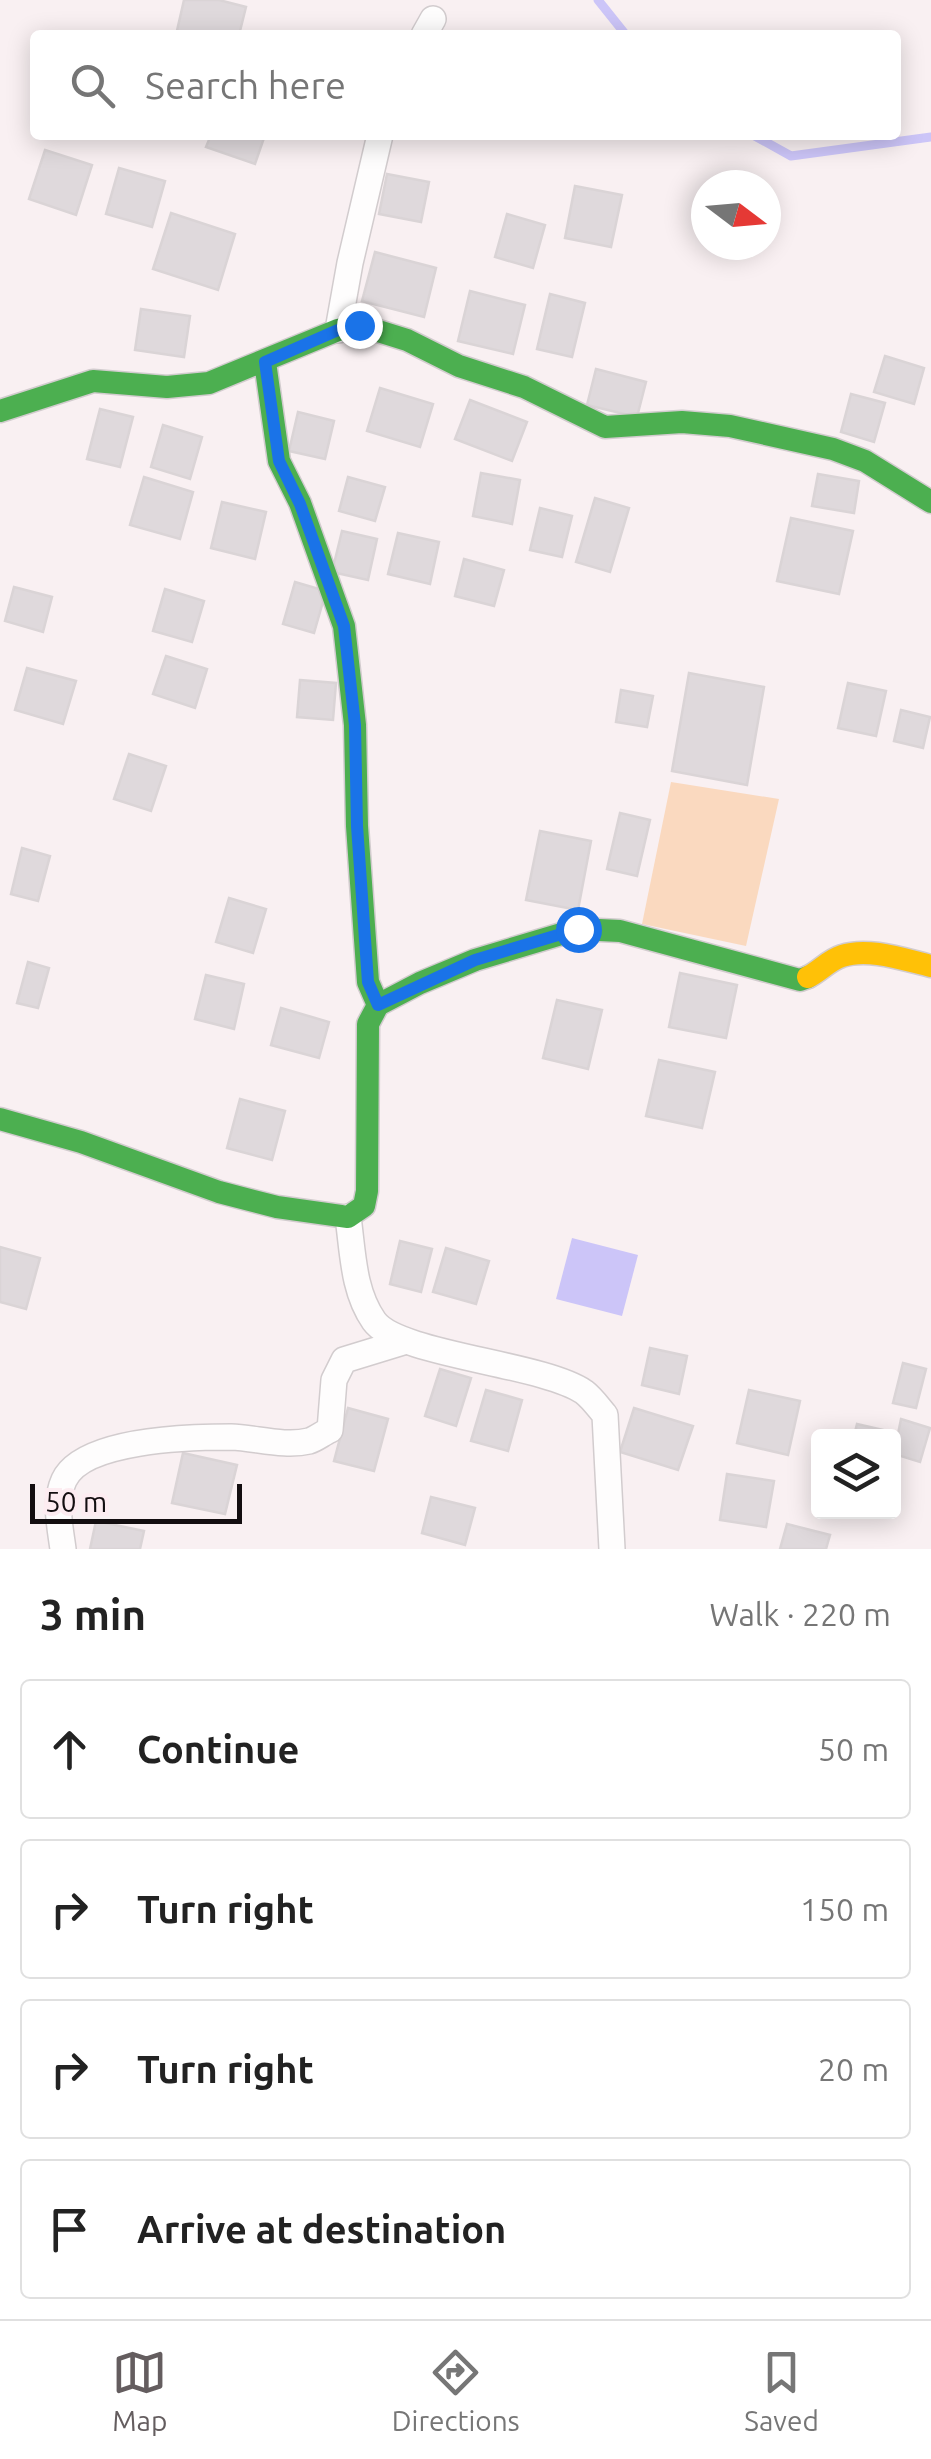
<!DOCTYPE html>
<html lang="en">
<head>
<meta charset="utf-8">
<style>
	body { margin:0; font-family:Ubuntu,sans-serif; background:#f2f2f2; color:#222 }
	.controls { position:absolute; right:30px; bottom:30px; display:grid; overflow:hidden; border-radius:10px; box-shadow:0 5px 25px #0003 }
	.controls button { width:90px; height:90px; display:grid; place-items:center; padding:0; border:0; border-bottom:2px solid #e0e0e0; background:#fff; color:#222; font:50px sans-serif }
	.compass { position:absolute; left:691px; top:170px; width:90px; height:90px; border-radius:50%; background:#fff; box-shadow:0 5px 25px #0003; rotate:106deg }
	.scale { position:absolute; left:30px; bottom:25px; width:212px; box-sizing:border-box; padding-left:10px; border:5px solid #130e10; border-top:0; font-size:28px; line-height:35px; white-space:nowrap; color:#130e10; -webkit-text-stroke:8px #fdecf1; paint-order:stroke }
	.stop { position:absolute; width:30px; height:30px; margin:-22px; border:8px solid #1a73e8; border-radius:50%; background:#fff }
	.stop.end { background:#1a73e8; border-color:#fff; box-shadow:0 2px 10px #0008 }
	.list { margin:0; padding:0; list-style:none }
	h2 { display:flex; justify-content:space-between; align-items:center; height:130px; margin:0; padding:0 40px; font-size:42px }
	h2 small { font-size:32px; font-weight:400; color:#767676 }
	.list li { display:grid; grid-template-columns:65px 1fr auto; gap:30px; align-items:center; box-sizing:border-box; height:140px; margin:0 20px 20px; padding:0 20px; border:2px solid #e0e0e0; border-radius:10px }
	.list b { display:block; font-size:38px; white-space:nowrap }
	.list em { font-size:32px; font-style:normal; color:#767676 }
	.icon { flex:none; width:55px; height:55px; fill:none; stroke:currentColor; stroke-width:2; stroke-linecap:round; stroke-linejoin:round }
	.map { position:relative; flex:none; width:931px; height:1549px; overflow:hidden }
	.search { position:absolute; background:#fff; box-shadow:0 5px 25px #0003; left:30px; right:30px; top:30px; height:110px; display:flex; align-items:center; gap:25px; box-sizing:border-box; padding:0 35px; border-radius:10px; color:#767676; font-size:38px }
	.sheet { height:770px; background:#fff }
	nav { display:flex; justify-content:space-around; align-items:center; box-sizing:border-box; height:140px; border-top:2px solid #e0e0e0; background:#fff; font-size:28px; color:#767676 }
	nav a { display:grid; justify-items:center; gap:5px }
	nav .on { color:#645d5f }
	.map>svg:first-child { display:block }
</style>
</head>
<body>
<div class="map">
<svg width="931" height="1549" viewBox="0 0 931 1549">
	<rect width="100%" height="100%" fill="#f9f0f2"/>
	<path fill="#fad9bf" d="M671,782L779,799L746,946L642,924Z"/>
	<path fill="#ccc5f8" d="M572,1238L638,1255L622,1316L556,1299Z"/>
	<g fill="none" stroke-linecap="round" stroke-linejoin="round">
		<g stroke="#ccc5f8" stroke-width="9">
			<path d="M598,0L626,35"/>
			<path d="M753,135L791,156L931,137"/>
		</g>
	</g>
	<g fill="#dfd9dc" stroke="#dad4d6" stroke-width="2.5">
		<path d="M184,0H219L246,7L239,35H176Z"/>
		<path d="M211,135H265L255,164L206,147Z"/>
		<path d="M45,150L92,165L76,215L29,199Z"/>
		<path d="M119,168L165,181L152,227L106,214Z"/>
		<path d="M387,174L429,182L421,222L379,214Z"/>
		<path d="M575,186L622,195L611,247L565,238Z"/>
		<path d="M171,213L235,234L218,290L153,269Z"/>
		<path d="M507,214L545,225L533,268L495,257Z"/>
		<path d="M375,252L436,268L424,317L362,301Z"/>
		<path d="M470,291L525,305L513,354L458,341Z"/>
		<path d="M550,294L585,303L572,357L537,349Z"/>
		<path d="M141,309L190,316L184,357L135,350Z"/>
		<path d="M885,356L924,368L914,404L874,392Z"/>
		<path d="M596,369L646,382L637,417L587,405Z"/>
		<path d="M380,388L433,404L420,447L367,431Z"/>
		<path d="M851,394L885,403L874,442L841,432Z"/>
		<path d="M470,400L527,422L512,461L455,439Z"/>
		<path d="M100,409L133,417L120,467L87,459Z"/>
		<path d="M298,412L334,421L325,459L289,451Z"/>
		<path d="M163,425L202,437L190,479L151,467Z"/>
		<path d="M481,473L520,480L512,524L473,516Z"/>
		<path d="M818,474L859,481L854,513L812,506Z"/>
		<path d="M144,477L193,492L180,539L130,525Z"/>
		<path d="M348,477L385,487L375,521L339,511Z"/>
		<path d="M595,498L629,508L610,572L576,562Z"/>
		<path d="M222,502L266,512L255,559L211,548Z"/>
		<path d="M540,508L572,516L562,557L530,550Z"/>
		<path d="M791,518L853,531L839,594L777,581Z"/>
		<path d="M342,531L377,539L368,580L332,572Z"/>
		<path d="M398,533L439,542L430,584L388,574Z"/>
		<path d="M464,559L504,570L494,606L455,596Z"/>
		<path d="M295,582L326,591L314,633L283,624Z"/>
		<path d="M14,587L52,597L43,632L5,621Z"/>
		<path d="M165,589L204,601L192,642L153,631Z"/>
		<path d="M166,656L207,669L195,708L153,694Z"/>
		<path d="M27,668L76,681L63,724L15,710Z"/>
		<path d="M689,673L764,687L747,785L672,771Z"/>
		<path d="M300,680L336,683L333,720L297,717Z"/>
		<path d="M848,683L886,691L876,736L838,728Z"/>
		<path d="M621,690L653,696L647,727L616,722Z"/>
		<path d="M901,710L930,717L923,748L894,741Z"/>
		<path d="M129,754L166,766L151,811L114,799Z"/>
		<path d="M620,813L650,820L637,876L607,869Z"/>
		<path d="M540,831L591,841L578,910L526,900Z"/>
		<path d="M22,848L50,856L38,901L11,894Z"/>
		<path d="M229,898L266,909L253,953L216,942Z"/>
		<path d="M28,962L49,968L38,1008L17,1003Z"/>
		<path d="M680,973L737,985L726,1038L669,1027Z"/>
		<path d="M206,975L244,984L234,1029L195,1019Z"/>
		<path d="M557,1000L602,1010L588,1069L543,1058Z"/>
		<path d="M281,1008L329,1022L319,1058L271,1045Z"/>
		<path d="M659,1060L715,1072L702,1128L646,1116Z"/>
		<path d="M240,1099L285,1111L272,1160L227,1148Z"/>
		<path d="M400,1241L432,1249L421,1292L390,1284Z"/>
		<path d="M0,1247L40,1258L26,1309L0,1302Z"/>
		<path d="M446,1248L489,1261L476,1304L433,1292Z"/>
		<path d="M650,1348L687,1356L679,1394L642,1385Z"/>
		<path d="M903,1363L926,1369L916,1408L893,1403Z"/>
		<path d="M440,1369L471,1378L456,1426L425,1416Z"/>
		<path d="M486,1390L522,1400L508,1451L471,1441Z"/>
		<path d="M749,1390L800,1401L788,1455L737,1443Z"/>
		<path d="M348,1408L388,1419L374,1471L334,1461Z"/>
		<path d="M634,1408L693,1426L678,1470L620,1452Z"/>
		<path d="M901,1419L930,1428L920,1462L894,1454Z"/>
		<path d="M857,1424L887,1431L885,1436H854Z"/>
		<path d="M183,1453L237,1465L225,1514L172,1503Z"/>
		<path d="M727,1474L774,1481L766,1527L720,1520Z"/>
		<path d="M431,1497L475,1508L465,1545L422,1533Z"/>
		<path d="M96,1521L144,1531L140,1549H90Z"/>
		<path d="M787,1524L830,1535L826,1549H780Z"/>
	</g>
	<g fill="none" stroke-linecap="round" stroke-linejoin="round">
		<g stroke="#d2ccce" stroke-width="28">
			<g id="street">
				<path d="M424,35L433,19"/>
				<path d="M338,330L350,263L380,135"/>
				<path d="M348,1217C353,1253 353,1291 374,1321C398,1355 541,1363 584,1392C592,1398 599,1408 605,1415L612,1549"/>
				<path d="M63,1549C60,1526 54,1502 64,1480C83,1439 190,1437 231,1437C256,1438 285,1447 309,1441C316,1439 323,1433 330,1430L334,1380L344,1360L406,1341"/>
			</g>
		</g>
		<g stroke="#d2ccce" stroke-width="25">
			<g id="fast">
				<path d="M265,362L279,461L300,503L344,626L355,725L357,826L368,982L378,1005"/>
				<path d="M0,411L93,381L167,387L209,383L338,330L359,325L407,340L459,366L524,387L605,427L682,422L730,426L833,449L865,461L931,502"/>
				<path d="M0,1119L81,1142L219,1192L277,1207L348,1217L364,1206L367,1191L368,1024L378,1005L420,983L475,960L578,929L620,931L800,980L808,977"/>
			</g>
		</g>
		<g stroke="#d2ccce" stroke-width="25">
			<path id="slow" d="M808,977C820,971 829,960 842,956C869,947 905,960 931,966"/>
		</g>
		<use href="#street" stroke="#fefdfd" stroke-width="25"/>
		<use href="#fast" stroke="#4caf50" stroke-width="22"/>
		<use href="#slow" stroke="#ffc107" stroke-width="22"/>
	</g>
	<g fill="none" stroke-linecap="round" stroke-linejoin="round">
		<path stroke="#1a73e8" stroke-width="12" d="M359,325L338,330L265,362L279,461L300,504L344,626L355,725L357,826L368,982L378,1005L475,960L578,929"/>
	</g>
</svg>
<div class="controls">
<button><svg class="icon" aria-label="layers" viewBox="0 0 24 24"><path d="M12 4l9 5-9 5-9-5zM3 14l9 5 9-5"/></svg></button>
</div>
<svg class="compass" viewBox="-18 -18 36 36"><path d="M0-13l5 13h-10z" fill="#e53935"/><path d="M0 13l5-13h-10z" fill="#767676"/></svg>
<div class="scale">50 m</div>
<div class="stop" style="left:578px;top:929px"></div>
<div class="stop end" style="left:359px;top:325px"></div>
<div class="search"><svg class="icon" aria-label="search" viewBox="0 0 24 24"><circle cx="10" cy="10" r="6"/><path d="M15 15l6 6"/></svg>Search here</div>
</div>
<section class="sheet">
<h2>3 min<small>Walk · 220 m</small></h2>
<ul class="list">
<li><svg class="icon" aria-label="ahead" viewBox="0 0 24 24"><path d="M12 20V5M6 11l6-6 6 6"/></svg><div><b>Continue</b></div><em>50 m</em></li>
<li><svg class="icon" aria-label="right" viewBox="0 0 24 24"><path d="M7 20v-9h11M14 6l5 5-5 5"/></svg><div><b>Turn right</b></div><em>150 m</em></li>
<li><svg class="icon" aria-label="right" viewBox="0 0 24 24"><path d="M7 20v-9h11M14 6l5 5-5 5"/></svg><div><b>Turn right</b></div><em>20 m</em></li>
<li><svg class="icon" aria-label="arrive" viewBox="0 0 24 24"><path d="M6 21V4h12l-3 4 3 4H6"/></svg><div><b>Arrive at destination</b></div></li>
</ul>
</section>
<nav>
<a class="on"><svg class="icon" aria-label="map" viewBox="0 0 24 24"><path d="M3 6l6-2 6 2 6-2v14l-6 2-6-2-6 2zM9 4v14M15 6v14"/></svg>Map</a>
<a><svg class="icon" aria-label="directions" viewBox="0 0 24 24"><path d="M12 3l9 9-9 9-9-9zM9 14v-3h6M13 9l2 2-2 2"/></svg>Directions</a>
<a><svg class="icon" aria-label="saved" viewBox="0 0 24 24"><path d="M7 4h10v16l-5-4-5 4z"/></svg>Saved</a>
</nav>
</body>
</html>
